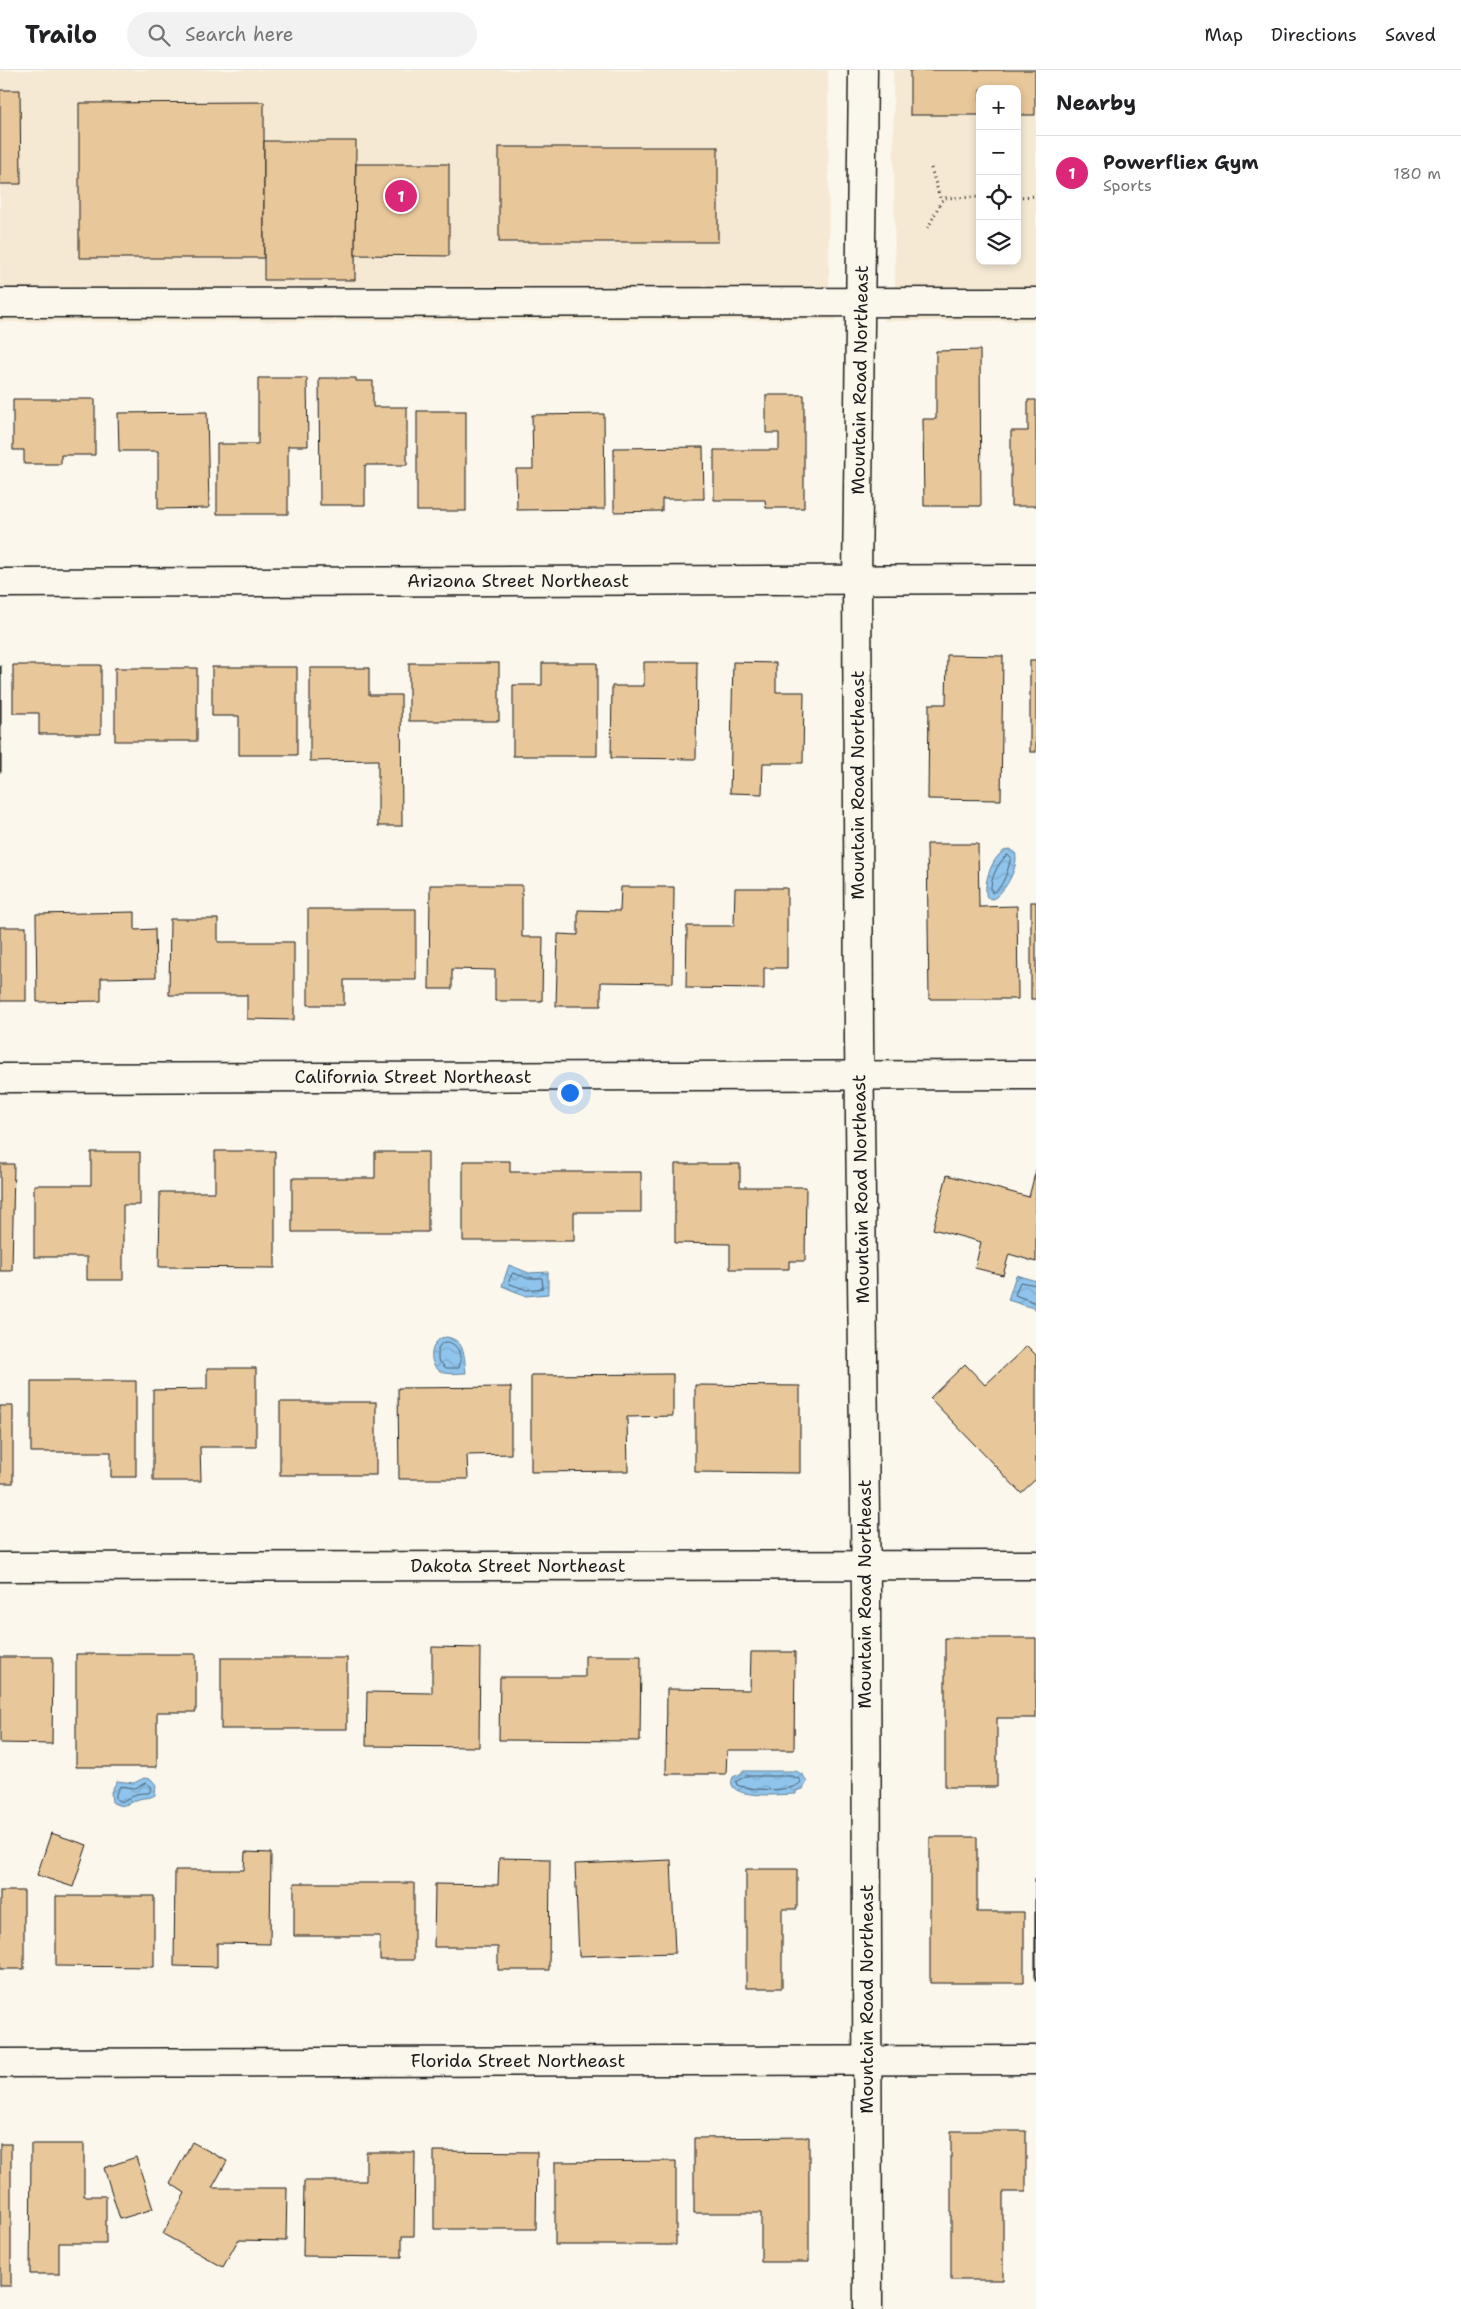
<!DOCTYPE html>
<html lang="en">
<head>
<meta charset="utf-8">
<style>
	body { margin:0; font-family:"Shantell Sans",sans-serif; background:#f2f2f2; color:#202124 }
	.controls { position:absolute; right:15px; top:15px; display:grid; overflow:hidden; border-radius:10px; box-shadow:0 2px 8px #0003 }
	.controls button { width:45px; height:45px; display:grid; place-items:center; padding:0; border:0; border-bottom:1px solid #e0e0e0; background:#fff; color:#202124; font:25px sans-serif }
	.you { position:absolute; left:569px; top:1022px; width:18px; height:18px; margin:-12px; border:4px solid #fff; border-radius:50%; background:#1a73e8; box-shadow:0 0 0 8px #1a73e833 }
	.badge { display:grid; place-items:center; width:32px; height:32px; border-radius:50%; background:#db2777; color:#fff; font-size:16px; font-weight:700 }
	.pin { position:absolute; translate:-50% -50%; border:2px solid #fff; box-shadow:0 1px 5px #0006 }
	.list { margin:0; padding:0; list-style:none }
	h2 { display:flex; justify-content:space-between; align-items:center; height:65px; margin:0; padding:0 20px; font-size:21px }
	h2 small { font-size:16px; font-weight:400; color:#757577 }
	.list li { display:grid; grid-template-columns:32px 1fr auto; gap:15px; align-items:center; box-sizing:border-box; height:75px; padding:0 20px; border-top:1px solid #e0e0e0 }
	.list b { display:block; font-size:19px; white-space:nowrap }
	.list p { margin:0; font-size:16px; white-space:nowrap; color:#757577 }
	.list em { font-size:16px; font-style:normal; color:#757577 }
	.icon { flex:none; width:28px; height:28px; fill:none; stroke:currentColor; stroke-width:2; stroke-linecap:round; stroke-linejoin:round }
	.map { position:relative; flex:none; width:1036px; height:2239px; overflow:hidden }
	header { display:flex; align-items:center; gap:30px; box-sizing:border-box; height:70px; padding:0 25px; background:#fff; border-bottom:1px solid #e0e0e0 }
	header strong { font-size:24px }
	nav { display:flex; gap:28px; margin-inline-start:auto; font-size:18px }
	.search { width:350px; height:45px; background:#f2f2f2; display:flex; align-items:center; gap:12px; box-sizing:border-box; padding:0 18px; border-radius:28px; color:#757577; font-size:19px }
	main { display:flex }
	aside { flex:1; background:#fff }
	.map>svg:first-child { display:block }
</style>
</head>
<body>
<header>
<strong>Trailo</strong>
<div class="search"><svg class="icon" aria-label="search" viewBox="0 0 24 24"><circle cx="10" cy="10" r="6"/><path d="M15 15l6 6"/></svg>Search here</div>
<nav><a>Map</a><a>Directions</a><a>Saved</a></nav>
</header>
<main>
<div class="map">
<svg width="1036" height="2239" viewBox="0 0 1036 2239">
	<defs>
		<pattern id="water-waves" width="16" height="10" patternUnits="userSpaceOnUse" patternTransform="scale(1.25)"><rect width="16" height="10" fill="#8fc4ec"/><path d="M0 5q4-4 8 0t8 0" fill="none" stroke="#7ba8ca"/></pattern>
	</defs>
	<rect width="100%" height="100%" fill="#fbf7ec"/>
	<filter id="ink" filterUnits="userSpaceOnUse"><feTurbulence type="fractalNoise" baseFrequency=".02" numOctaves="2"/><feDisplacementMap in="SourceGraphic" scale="10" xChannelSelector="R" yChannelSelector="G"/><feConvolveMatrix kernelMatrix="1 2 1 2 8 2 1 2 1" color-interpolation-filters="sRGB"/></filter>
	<g filter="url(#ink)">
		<g fill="#f5e9d3" fill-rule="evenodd">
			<path d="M0,0H828L829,223L836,250L0,252Z"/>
			<path d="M893,0H1036V251H883L895,218ZM980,19H1017V191H980Z"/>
		</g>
		<g fill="url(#water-waves)" stroke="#618199">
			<path d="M1009,779L1015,782C1020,796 1005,822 993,829L987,828C982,814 993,782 1009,779Z"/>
			<path d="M509,1195L529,1203L548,1202V1224L526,1226L502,1216Z"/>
			<path d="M1016,1205L1036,1211V1239L1008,1230Z"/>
			<path d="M447,1267C466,1271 464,1287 466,1303C458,1303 449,1305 442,1302C427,1295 430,1275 441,1268Z"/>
			<path d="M742,1701H796L803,1705L807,1712L803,1719L796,1721V1724C782,1724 722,1731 733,1707L742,1703Z"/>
			<path d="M144,1708L151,1709L156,1715L155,1725C149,1729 145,1727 139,1729C128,1732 124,1740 112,1732L111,1722L117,1711L134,1713Z"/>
		</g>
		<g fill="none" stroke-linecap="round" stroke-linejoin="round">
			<g stroke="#4a5f6f" stroke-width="1">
				<path d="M1007,785L1011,787C1008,799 1004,818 992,823C988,813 998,792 1007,785Z"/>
				<path d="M513,1203L528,1208H542L543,1218L527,1220L510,1214L509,1211Z"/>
				<path d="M1036,1215L1020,1212L1015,1225L1036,1233"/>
				<path d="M448,1272C460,1275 462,1288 459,1298H446L438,1290V1278L442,1273Z"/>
				<path d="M746,1706H792L799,1709L801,1712C794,1723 749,1720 737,1715L736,1712Z"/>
				<path d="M146,1713L152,1717L149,1723C145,1723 140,1723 136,1724C128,1728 125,1735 116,1729V1724L120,1716L135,1718Z"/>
			</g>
		</g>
		<g fill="#e8c79a" stroke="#1c1c1c">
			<path d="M910,0H1035V45H1017V19H980V45H910Z"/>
			<path d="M0,20H20L21,114H0Z"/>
			<path d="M264,32V188H79V33Z"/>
			<path d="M264,71H356L355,210H264Z"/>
			<rect x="499" y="77" width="219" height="95"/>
			<path d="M356,94H449V186L355,185Z"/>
			<path d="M980,280L981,436H924L923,349H936V281Z"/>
			<path d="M258,308H307L308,376H288V444H217V374H258Z"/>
			<path d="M319,308H356V311H373V337H407V395H365V435H320Z"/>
			<path d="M766,325H804V438H766L765,430H714V380H779V363H766Z"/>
			<path d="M13,329H95V385H61V394H24V380H13Z"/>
			<path d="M1028,330H1036V436H1011V361H1028Z"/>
			<rect x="417" y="341" width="49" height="100"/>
			<path d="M207,342L209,438L158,439V381H119L118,343Z"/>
			<path d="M604,344L605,439L517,440L516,399H533L532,345Z"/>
			<path d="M703,377L704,429H662V441L614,442V378Z"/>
			<path d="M947,585L1003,586L1001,730L928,729L929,634H946Z"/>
			<rect x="1030" y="590" width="6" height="92"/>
			<path d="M644,592H697L696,689L611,688L612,616H644Z"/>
			<path d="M733,592L776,593V622H804L803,693H763L762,724L730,723Z"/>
			<rect x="409" y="593" width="90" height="58"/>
			<path d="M542,593H597V686H513V615H542Z"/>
			<path d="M13,595H101V664H39V643H13Z"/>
			<rect x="0" y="596" width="1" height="106"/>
			<path d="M212,597H297V685H239V646H212Z"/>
			<rect x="115" y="598" width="82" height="73"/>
			<path d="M310,598H369V625H401L402,756H378V690L310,691Z"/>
			<path d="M927,774H978L979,837L1017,836L1018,929H929Z"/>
			<path d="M430,815H522V867H543L542,931H495V900L452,899V919H429Z"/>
			<path d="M621,817H674L673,913L601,912V936H556L558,864L578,865V840L620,841Z"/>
			<path d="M735,818H787V898H764V919L686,918L687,856H734Z"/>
			<rect x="1031" y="832" width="5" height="97"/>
			<path d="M308,839H416V910H344V935H308Z"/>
			<path d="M135,842V860L155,859L156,907L101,908V931L37,932L36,844Z"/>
			<path d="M170,849H218V872H294V950L247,949V925H169Z"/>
			<rect x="0" y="857" width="26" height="74"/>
			<path d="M215,1081H275V1198L159,1197L160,1122H215Z"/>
			<path d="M91,1082H140V1135H123V1210H87V1187H34V1115H91Z"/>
			<path d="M375,1082H428V1162H292V1108H375Z"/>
			<path d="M463,1091H510V1102H641V1142H574V1171H463Z"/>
			<path d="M0,1094H14L12,1201H0Z"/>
			<path d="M675,1094H740V1117H806L805,1191H789V1199H730V1174L675,1173Z"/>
			<path d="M1036,1100V1192L1009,1184L1003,1205L975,1198L981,1172L933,1159L947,1105L1029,1127Z"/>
			<path d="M1027,1276L1036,1285V1409L1021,1423L930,1328L965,1294L985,1315Z"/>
			<path d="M207,1298H256V1377H200L201,1411H153V1320L207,1319Z"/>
			<path d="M673,1304V1346L627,1347L628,1401L531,1402V1305Z"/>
			<path d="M31,1311H136V1407H111V1382H31Z"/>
			<path d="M695,1315L800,1316V1403L695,1402Z"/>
			<path d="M511,1317V1384L467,1385L468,1409H399L398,1318Z"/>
			<rect x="280" y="1332" width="96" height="73"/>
			<rect x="0" y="1336" width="13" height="77"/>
			<path d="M945,1568H1036V1648H997V1717H945Z"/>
			<path d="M432,1577L480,1578L479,1677L366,1676L367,1622L432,1623Z"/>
			<path d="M751,1582H795L794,1680H727L726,1704H666L667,1619L750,1620Z"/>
			<path d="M76,1584H196V1642H157V1697H76Z"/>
			<path d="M585,1586H641L640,1671L499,1670L500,1607H585Z"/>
			<path d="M0,1587H53L52,1674L0,1673Z"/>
			<rect x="221" y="1588" width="126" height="71"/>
			<path d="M51,1763L87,1775L73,1817L37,1805Z"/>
			<path d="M930,1767H977V1842H1024V1913H930Z"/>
			<path d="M245,1782L271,1783L270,1874L217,1873V1897L174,1896L175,1800H244Z"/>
			<path d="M499,1788L550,1789L549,1900H498V1877H434L435,1814L498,1815Z"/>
			<path d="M671,1790L675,1883L579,1886L575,1794Z"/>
			<path d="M746,1799H797V1839H782V1918H746Z"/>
			<rect x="1035" y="1809" width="1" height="101"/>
			<path d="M294,1813H414V1890H380V1866H294Z"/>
			<rect x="0" y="1821" width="24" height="78"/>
			<path d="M56,1826H154V1897L56,1896Z"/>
			<path d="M951,2061H1026V2122H1003V2210H951Z"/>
			<path d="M809,2067V2192H761V2143H694V2068Z"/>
			<path d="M192,2072L227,2091L212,2118H287L286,2171L238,2170L223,2197L163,2164L185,2123L170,2113Z"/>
			<rect x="0" y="2074" width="11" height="142"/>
			<path d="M31,2074H84V2126H106V2173H59V2204H30Z"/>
			<path d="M434,2081L537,2082L536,2159H434Z"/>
			<path d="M366,2082H415L414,2166H402V2187L303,2186L304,2111H366Z"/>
			<path d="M136,2087L153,2139L120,2149L104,2098Z"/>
			<path d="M676,2091V2175H555V2092Z"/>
		</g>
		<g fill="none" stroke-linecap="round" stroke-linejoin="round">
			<g stroke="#1c1c1c" stroke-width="31">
				<g id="minor">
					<path d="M863,0L857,509L859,970L866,1524L868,2239"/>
					<path d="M0,233L1036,232"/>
					<path d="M0,513L1036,509"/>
					<path d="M0,1008L1036,1005"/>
					<path d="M0,1497L1036,1495"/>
					<path d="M0,1993L1036,1990"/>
				</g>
			</g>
			<g stroke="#1c1c1c" stroke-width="3" stroke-dasharray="1 4" stroke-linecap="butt">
				<path d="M931,98L941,131L946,128L980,127"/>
				<path d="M1017,127L1036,126"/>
				<path d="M928,158L941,131"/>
			</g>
			<use href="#minor" stroke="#fbf7ec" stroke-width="28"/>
		</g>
	</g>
	<g text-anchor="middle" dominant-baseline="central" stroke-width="4" stroke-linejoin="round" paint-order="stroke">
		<g font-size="18" fill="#1c1c1c" stroke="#fbf7ec">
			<text transform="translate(860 310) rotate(-89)">Mountain Road Northeast</text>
			<text x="518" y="511">Arizona Street Northeast</text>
			<text transform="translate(858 715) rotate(-90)">Mountain Road Northeast</text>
			<text x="413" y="1007">California Street Northeast</text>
			<text transform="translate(861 1119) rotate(-91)">Mountain Road Northeast</text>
			<text x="518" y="1496">Dakota Street Northeast</text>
			<text transform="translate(865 1524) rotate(-90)">Mountain Road Northeast</text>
			<text transform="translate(867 1929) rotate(-90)">Mountain Road Northeast</text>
			<text x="518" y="1991">Florida Street Northeast</text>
		</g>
	</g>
</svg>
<div class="controls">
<button>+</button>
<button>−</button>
<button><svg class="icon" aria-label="locate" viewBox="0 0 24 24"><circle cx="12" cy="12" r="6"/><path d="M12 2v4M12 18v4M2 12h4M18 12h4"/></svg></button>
<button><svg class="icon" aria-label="layers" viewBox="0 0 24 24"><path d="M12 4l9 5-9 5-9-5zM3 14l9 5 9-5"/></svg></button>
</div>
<div class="you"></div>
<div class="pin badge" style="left:401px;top:126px">1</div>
</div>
<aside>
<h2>Nearby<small></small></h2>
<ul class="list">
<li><span class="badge">1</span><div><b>Powerfliex Gym</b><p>Sports</p></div><em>180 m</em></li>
</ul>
</aside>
</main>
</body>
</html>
